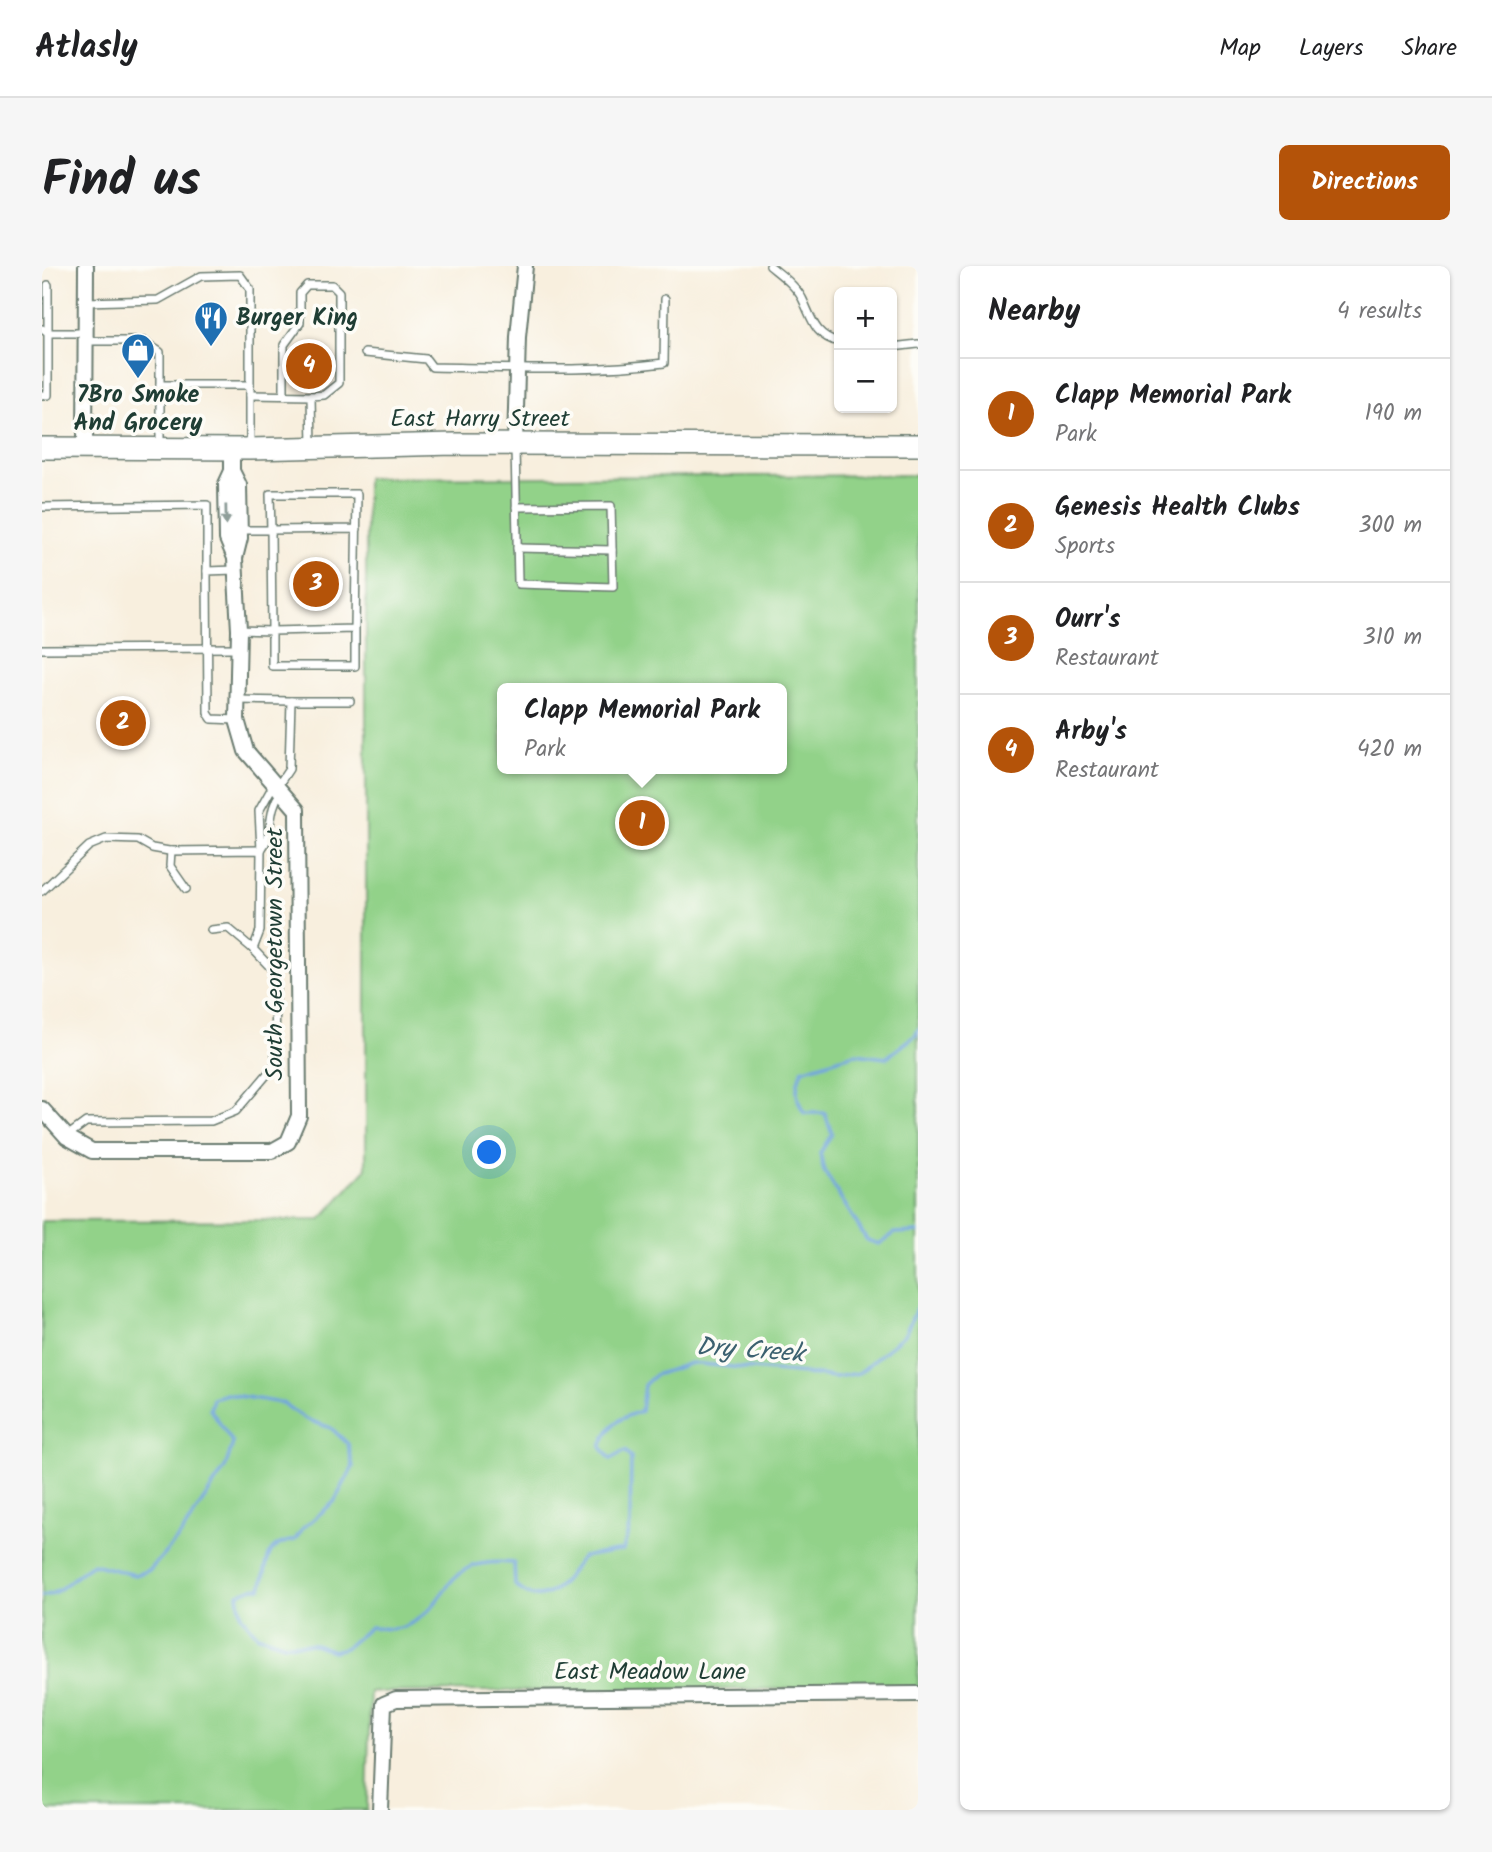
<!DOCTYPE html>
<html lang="en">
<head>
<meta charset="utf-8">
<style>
	body { margin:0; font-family:Kalam,sans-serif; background:#f6f6f6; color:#202124 }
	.controls { position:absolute; right:21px; top:21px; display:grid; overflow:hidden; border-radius:10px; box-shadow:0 2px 5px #0004 }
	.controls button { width:63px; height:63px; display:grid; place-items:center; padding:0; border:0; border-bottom:2px solid #e0e0e0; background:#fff; color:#202124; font:35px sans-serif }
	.you { position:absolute; left:448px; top:887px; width:24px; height:24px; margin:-18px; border:5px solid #fff; border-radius:50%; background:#1a73e8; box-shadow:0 0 0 10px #1a73e833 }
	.badge { display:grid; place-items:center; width:46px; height:46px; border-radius:50%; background:#b45309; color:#fff; font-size:23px; font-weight:700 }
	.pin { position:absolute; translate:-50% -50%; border:4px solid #fff; box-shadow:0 2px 7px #0006 }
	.popup { position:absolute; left:455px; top:417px; width:290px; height:91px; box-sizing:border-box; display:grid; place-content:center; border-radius:10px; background:#fff; filter:drop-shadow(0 2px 5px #0005); font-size:23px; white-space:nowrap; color:#757577 }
	.popup b { font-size:26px; color:#202124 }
	.popup::after { content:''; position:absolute; left:50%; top:100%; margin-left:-14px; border:14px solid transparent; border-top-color:#fff }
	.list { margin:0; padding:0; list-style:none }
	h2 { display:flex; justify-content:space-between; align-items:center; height:91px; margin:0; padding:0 28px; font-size:30px }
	h2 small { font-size:23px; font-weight:400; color:#757577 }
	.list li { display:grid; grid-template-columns:46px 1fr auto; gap:21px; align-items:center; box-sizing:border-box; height:112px; padding:0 28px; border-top:2px solid #e0e0e0 }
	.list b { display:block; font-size:26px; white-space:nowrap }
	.list p { margin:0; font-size:23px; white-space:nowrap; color:#757577 }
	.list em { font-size:23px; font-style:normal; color:#757577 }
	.map { position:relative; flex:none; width:876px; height:1544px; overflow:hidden; border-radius:10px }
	header { display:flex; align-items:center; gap:42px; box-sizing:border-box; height:98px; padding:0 35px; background:#fff; border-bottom:2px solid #e0e0e0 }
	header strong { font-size:33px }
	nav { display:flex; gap:38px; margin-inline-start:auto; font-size:24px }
	.intro { display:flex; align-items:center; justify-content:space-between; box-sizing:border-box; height:168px; padding:0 42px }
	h1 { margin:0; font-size:49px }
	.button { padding:18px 32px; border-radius:10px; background:#b45309; color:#fff; font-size:24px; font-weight:700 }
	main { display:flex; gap:42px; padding:0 42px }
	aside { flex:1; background:#fff; border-radius:10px; box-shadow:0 2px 5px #0004 }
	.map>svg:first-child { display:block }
</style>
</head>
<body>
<header>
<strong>Atlasly</strong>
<nav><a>Map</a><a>Layers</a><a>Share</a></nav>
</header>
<div class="intro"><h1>Find us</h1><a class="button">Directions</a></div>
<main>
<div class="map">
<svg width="876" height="1544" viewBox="0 0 876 1544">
	<rect width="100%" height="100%" fill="#fdfcf7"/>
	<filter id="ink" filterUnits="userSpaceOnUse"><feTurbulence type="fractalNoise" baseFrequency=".0143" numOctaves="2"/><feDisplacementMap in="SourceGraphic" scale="14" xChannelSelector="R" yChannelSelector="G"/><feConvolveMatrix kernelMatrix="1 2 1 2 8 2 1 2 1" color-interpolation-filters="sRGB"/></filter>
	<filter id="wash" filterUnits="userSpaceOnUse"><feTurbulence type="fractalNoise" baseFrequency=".00686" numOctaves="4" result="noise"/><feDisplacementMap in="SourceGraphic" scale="28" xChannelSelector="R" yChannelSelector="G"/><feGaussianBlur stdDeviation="1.57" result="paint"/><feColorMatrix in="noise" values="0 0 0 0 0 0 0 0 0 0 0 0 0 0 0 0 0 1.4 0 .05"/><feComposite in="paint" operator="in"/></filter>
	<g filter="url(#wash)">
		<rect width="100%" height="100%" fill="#f8efde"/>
		<path fill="#92d289" stroke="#58885e" stroke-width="2" fill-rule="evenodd" d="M876,209V1422L328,1426L325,1544H0V955L278,954L324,903V212ZM460,422H740V503H460Z"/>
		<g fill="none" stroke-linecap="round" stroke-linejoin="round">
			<g stroke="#72a5de" stroke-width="3.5">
				<path d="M876,764L874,769L844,792L813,788L760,804C753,821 753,831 762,847H783L790,868L778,887L782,905L825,974L837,978L853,967L876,966"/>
				<path d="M0,1330C17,1330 35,1306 51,1298L93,1309L108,1304L138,1270L183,1202L191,1177L168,1143L171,1133L184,1128L240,1137L264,1153L289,1162L306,1178L311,1201L292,1236L261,1262L253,1274C220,1279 228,1294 219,1322H211L196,1328L199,1349L215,1369L243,1378H272L291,1385L303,1382L328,1361C338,1362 352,1365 361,1361C413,1341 394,1289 472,1297L473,1319C503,1348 523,1314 540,1291L581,1284L588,1259L589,1192L583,1185L568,1193L559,1181C567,1157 577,1152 599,1145L602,1119L613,1109L649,1097L794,1111L817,1107L863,1068L876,1039"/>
			</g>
		</g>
	</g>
	<g filter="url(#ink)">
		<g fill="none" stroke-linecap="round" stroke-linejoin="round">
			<g stroke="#6b7b70" stroke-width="10">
				<g id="lane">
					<path d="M728,0C739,9 753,19 760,32C770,52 772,70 797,76"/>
					<path d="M43,36L116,34L159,10L198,9L208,23V179"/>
					<path d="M0,63L6,67H43"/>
					<path d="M44,75H101L118,86V179"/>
					<path d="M850,81L876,78"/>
					<path d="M323,87L384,93L390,101C468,102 544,107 622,97L623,33"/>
					<path d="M118,119H208"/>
					<path d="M0,129H6V19"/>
					<path d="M208,129L269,130L270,181"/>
					<path d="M242,129V79L258,57V27L265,19H290L297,26V117L282,129L269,130"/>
					<path d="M473,182L476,315L477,318L571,321L569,240L474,241"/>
					<path d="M0,241L165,239V305"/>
					<path d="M475,282L570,284"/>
					<path d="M193,304L165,305L166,447L170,453L195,454"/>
					<path d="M313,363V400H230V365L313,363L315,228H228L229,264L315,263"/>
					<path d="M197,364L230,365L229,264H199"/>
					<path d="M0,383L197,382"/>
					<path d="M196,434L249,435L247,503L235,521"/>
					<path d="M249,435H308"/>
					<path d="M232,518L217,545L219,584C233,566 224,546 239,526"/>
					<path d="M129,585L128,600L144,623"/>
					<path d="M0,625L47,580L64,573L96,574L110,582L127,585L219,584L218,665L211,683L229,702L234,713L233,799L194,845L169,855L44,856L25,870"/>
					<path d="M169,664L186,662L211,683"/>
				</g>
			</g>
			<g stroke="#6b7b70" stroke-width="18">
				<g id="street">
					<path d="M473,178L476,71L483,0"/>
					<path d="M43,182L44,0"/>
					<path d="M190,183V205L184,218L185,273L193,292"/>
					<path d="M0,843L25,871L50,885H230L246,876L257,850L255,544L204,485L195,454L197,364L193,292L198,272L197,219L190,205"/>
					<path d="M338,1544L342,1438L354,1433L876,1428"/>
				</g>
			</g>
			<g stroke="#6b7b70" stroke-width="24">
				<path id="secondary" d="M0,182L208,183L413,178L876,179"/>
			</g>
			<use href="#lane" stroke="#fff" stroke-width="7"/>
			<use href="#street" stroke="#fff" stroke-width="14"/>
			<use href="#secondary" stroke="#fff" stroke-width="21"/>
		</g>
		<defs><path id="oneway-solid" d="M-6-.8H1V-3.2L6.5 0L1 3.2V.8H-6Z" transform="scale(1.75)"/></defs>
		<use fill="#8f9e9a" href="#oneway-solid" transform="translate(184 249) rotate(89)"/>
	</g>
	<defs>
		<g id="restaurant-pin" transform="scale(1.75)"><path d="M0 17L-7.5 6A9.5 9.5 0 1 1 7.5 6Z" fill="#1f6fb2" stroke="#fdfcf7"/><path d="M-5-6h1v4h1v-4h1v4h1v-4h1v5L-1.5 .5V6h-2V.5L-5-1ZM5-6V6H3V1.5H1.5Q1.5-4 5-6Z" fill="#fff"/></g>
		<g id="shop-pin" transform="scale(1.75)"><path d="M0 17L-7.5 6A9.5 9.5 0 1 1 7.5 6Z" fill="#1f6fb2" stroke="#fdfcf7"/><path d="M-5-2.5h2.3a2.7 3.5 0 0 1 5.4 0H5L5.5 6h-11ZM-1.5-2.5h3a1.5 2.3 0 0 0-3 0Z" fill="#fff"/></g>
	</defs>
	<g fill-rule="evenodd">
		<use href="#restaurant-pin" x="169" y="52"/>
		<use href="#shop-pin" x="96" y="84"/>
	</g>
	<g text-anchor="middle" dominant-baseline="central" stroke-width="7" stroke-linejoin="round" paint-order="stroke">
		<g font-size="24" font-weight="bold" fill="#1f3d34" stroke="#fdfcf7" text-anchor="start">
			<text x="194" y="52">Burger King</text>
			<text x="96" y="129" text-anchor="middle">7Bro Smoke<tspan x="96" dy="28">And Grocery</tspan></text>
		</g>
		<g font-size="24" fill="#1f3d34" stroke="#fdfcf7">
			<text x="438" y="153">East Harry Street</text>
			<text transform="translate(233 688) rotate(-90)">South Georgetown Street</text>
			<text x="608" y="1406">East Meadow Lane</text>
		</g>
		<g font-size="26" font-style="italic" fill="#3c6170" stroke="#fdfcf7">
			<text transform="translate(708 1085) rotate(4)">Dry Creek</text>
		</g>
	</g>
</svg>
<div class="controls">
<button>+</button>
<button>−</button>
</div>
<div class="you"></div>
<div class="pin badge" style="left:600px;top:557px">1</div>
<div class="popup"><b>Clapp Memorial Park</b>Park</div>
<div class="pin badge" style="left:81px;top:457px">2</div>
<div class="pin badge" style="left:274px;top:318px">3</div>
<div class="pin badge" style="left:267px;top:100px">4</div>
</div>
<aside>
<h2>Nearby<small>4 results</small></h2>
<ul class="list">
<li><span class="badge">1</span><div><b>Clapp Memorial Park</b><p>Park</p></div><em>190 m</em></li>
<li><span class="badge">2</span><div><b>Genesis Health Clubs</b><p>Sports</p></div><em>300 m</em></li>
<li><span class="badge">3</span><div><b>Ourr's</b><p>Restaurant</p></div><em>310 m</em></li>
<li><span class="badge">4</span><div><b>Arby's</b><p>Restaurant</p></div><em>420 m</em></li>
</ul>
</aside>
</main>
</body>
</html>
